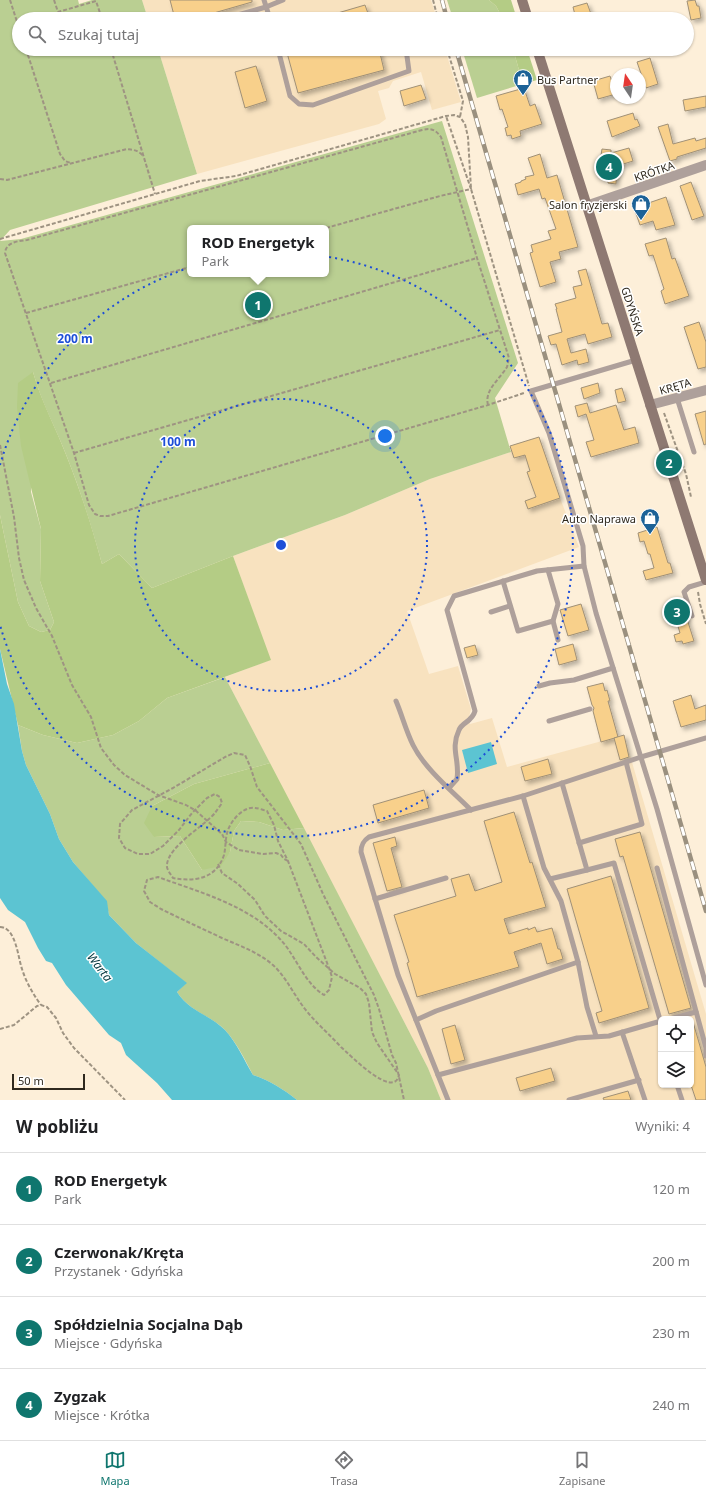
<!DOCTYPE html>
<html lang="pl">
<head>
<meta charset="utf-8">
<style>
	body { margin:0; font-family:"Noto Sans",sans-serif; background:#f6f6f6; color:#202124 }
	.controls { position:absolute; right:12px; bottom:12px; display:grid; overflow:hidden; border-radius:6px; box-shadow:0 1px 3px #0004 }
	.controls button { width:36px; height:36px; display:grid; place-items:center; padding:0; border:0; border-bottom:1px solid #e0e0e0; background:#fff; color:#202124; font:20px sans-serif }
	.compass { position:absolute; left:610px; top:68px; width:36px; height:36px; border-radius:50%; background:#fff; box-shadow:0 1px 3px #0004; rotate:347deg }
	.scale { position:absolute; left:12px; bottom:10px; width:73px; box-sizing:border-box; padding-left:4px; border:2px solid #2f291e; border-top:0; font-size:11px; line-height:14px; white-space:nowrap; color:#2f291e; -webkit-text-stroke:3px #fff; paint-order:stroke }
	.you { position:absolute; left:385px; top:436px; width:14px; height:14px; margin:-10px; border:3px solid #fff; border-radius:50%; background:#1a73e8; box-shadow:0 0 0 6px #1a73e833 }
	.badge { display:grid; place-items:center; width:26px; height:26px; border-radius:50%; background:#0f766e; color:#fff; font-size:13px; font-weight:700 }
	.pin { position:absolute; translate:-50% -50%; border:2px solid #fff; box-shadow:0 1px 4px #0006 }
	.popup { position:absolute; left:187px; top:225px; width:142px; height:52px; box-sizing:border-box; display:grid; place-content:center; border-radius:6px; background:#fff; filter:drop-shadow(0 1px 3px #0005); font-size:13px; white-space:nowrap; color:#757577 }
	.popup b { font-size:15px; color:#202124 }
	.popup::after { content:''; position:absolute; left:50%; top:100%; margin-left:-8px; border:8px solid transparent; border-top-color:#fff }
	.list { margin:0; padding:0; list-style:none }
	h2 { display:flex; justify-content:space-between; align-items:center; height:52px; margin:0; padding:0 16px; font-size:17px }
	h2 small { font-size:13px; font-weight:400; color:#757577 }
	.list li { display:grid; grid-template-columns:26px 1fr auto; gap:12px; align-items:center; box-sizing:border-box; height:72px; padding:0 16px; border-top:1px solid #e0e0e0 }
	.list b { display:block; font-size:15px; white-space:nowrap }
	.list p { margin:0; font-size:13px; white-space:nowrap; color:#757577 }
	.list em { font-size:13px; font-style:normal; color:#757577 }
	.icon { flex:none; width:22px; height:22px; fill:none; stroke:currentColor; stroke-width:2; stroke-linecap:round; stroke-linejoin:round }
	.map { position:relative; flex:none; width:706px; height:1100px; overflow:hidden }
	.search { position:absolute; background:#fff; box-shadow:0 1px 3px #0004; left:12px; right:12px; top:12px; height:44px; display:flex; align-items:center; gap:10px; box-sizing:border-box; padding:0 14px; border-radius:22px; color:#757577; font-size:15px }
	.sheet { height:340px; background:#fff }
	nav { display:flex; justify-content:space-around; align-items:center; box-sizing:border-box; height:56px; border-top:1px solid #e0e0e0; background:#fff; font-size:11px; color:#757577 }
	nav a { display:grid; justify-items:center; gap:2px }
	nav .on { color:#0f766e }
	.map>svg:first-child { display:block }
</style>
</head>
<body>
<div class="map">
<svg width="706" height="1100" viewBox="0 0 706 1100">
	<defs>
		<filter id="shadow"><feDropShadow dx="3" dy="3" stdDeviation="2" flood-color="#0004"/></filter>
	</defs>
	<rect width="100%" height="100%" fill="#fdefd9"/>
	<g fill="#f8e2bf" fill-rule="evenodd">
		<path d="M142,0H431L437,19H148Z"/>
		<path d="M158,49H445L461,102L432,110L421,72L393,81L389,88L378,91L386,119L379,124L197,174Z"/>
		<path d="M539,437L560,498L579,547L407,611L429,674L458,666L471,709L469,717L470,724L492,718L507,767L624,735L706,1014V1100H441L428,1068L225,677L270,660L233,556L345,515L430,479L511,452L510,446ZM661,1019H691V1085H661Z"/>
	</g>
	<g fill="#bacf92" fill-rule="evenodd">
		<path d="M0,0H78L79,4L92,0H142L148,19H19V49H158L197,174L10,230L0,241L21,239L442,121L518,363L495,398L511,452L430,479L345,515L233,556L152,588L119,554L102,564C92,528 81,492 67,457C56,428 41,402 33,372L31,492L41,529L40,581L54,622L50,630L41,632L29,626L18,602L0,515ZM190,228H326V274H190Z"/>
		<path d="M447,0H489L496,6L503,19H453Z"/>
		<path d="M462,49H513L523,84L477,98Z"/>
		<path d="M225,677L270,763L194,784L152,806L154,837L180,836L202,870L230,852L234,831L241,821L259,822L283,830L304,828L428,1068L441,1100H297C283,1089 270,1081 253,1075C245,1060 237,1043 225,1030C210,1015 190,1012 177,992L186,983L136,943L109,915L106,901L73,862L59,839L50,814L26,765L22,751L18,725L43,735L77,743L113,735L139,721L167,698Z"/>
	</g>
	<g fill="#b4cc85">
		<path d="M489,0H511L517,19H503L496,6Z"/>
		<path d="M513,49H527L537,80L523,84Z"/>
		<path d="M33,372C41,401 56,428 67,457C81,492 92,527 102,564L119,554L152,588L233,556L271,660L167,698L139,721L113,735L77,743L43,735L18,725L0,649V515L18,602L29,626L41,632L50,630L54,622L40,581L41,529L21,446L17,407L18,383Z"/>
		<path d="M270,763L304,828L283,830L259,822L241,821L234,831L230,852L221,866L202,870L180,836L154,837L144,823L152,806L194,784Z"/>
	</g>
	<g fill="#5cc4d2">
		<path d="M0,649L7,684L14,704L22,751L26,765L50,814L59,839L73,862L107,901L109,915L136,943L187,983L177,992C189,1011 210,1015 225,1030C237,1043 244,1060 253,1075C270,1081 283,1089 297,1100H172L157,1083L126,1055L121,1043L109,1035L66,985L52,963L46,961L38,948L25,922L8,910L0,898Z"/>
		<path d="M491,742L497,764L468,773L462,750Z"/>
	</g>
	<g fill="#f8d08b" stroke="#a09076" filter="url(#shadow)">
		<path d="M170,0H252V2L193,19H175Z"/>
		<path d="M695,0L697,6H699L701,18L691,20L687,1Z"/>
		<path d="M587,3L591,14L576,19L573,7Z"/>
		<path d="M365,5L370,19H325L324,17Z"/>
		<path d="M286,49H379L384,70L298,93Z"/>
		<path d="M650,58L658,84L646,88L637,62Z"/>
		<path d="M256,66L267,101L245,108L235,72Z"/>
		<path d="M610,76L616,94L598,99L593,81Z"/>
		<path d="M421,85L426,99L404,106L400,91Z"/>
		<path d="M524,88L530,106L535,104L542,124L520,131L521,136L512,139L511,135L507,136L505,128L508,127L502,109L500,110L496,96Z"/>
		<path d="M706,96V107L685,111L683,100Z"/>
		<path d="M633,113L635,120L637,119L640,126L612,137L607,121Z"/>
		<path d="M668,124L673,144L695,138L696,141L706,138V148L677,157V159L670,161L658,127Z"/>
		<path d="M629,148L633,161L617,166L616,184L608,183V176H607L604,165H603V161H600L602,149L611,150V153Z"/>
		<path d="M540,154L547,178L557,175L578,247L559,252L561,259L550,262L556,282L540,287L530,253L533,252L531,245L551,239L548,231L556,229L545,198L542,199L539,189L518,195L515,184L521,182V181L526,179L525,177L534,175L528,158Z"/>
		<path d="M691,182L704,216L692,220L680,186Z"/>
		<path d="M666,197L675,225L656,230L653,221L640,225L634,208Z"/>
		<path d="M666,238L672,259L675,258L689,296L665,304L661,291L664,289L653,255L649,256L645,244Z"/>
		<path d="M586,269L602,324L608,323L612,337L588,344L585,334L567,339L571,353L586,349L589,362L578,365L577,360L562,365L556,344L551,345L548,336L562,332L556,309H557L555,304L576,298L573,287L582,285L578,271Z"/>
		<path d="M699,322L706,342V367L698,369L684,327Z"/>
		<path d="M598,383L600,393L584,399L581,388Z"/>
		<path d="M622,388L626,401L618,403L615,390Z"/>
		<path d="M587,403L590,413L616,405L624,430L635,427L639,443L591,457L586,442L594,440L586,414L578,417L575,406Z"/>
		<path d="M706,411V444L704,445L695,414Z"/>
		<path d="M539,437L560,498L528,509L525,501L536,497L527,472L530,471L525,455L514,458L510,446Z"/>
		<path d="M657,527L668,563H670L673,573L646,580L643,571L654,568L650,554H648L644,541L640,542L638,533Z"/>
		<path d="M681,600L694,641L683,644L682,641L676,642L674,635L680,633L674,613L671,614L667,604Z"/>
		<path d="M581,604L589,630L568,636L560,610Z"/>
		<path d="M573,644L577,660L559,665L555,649Z"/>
		<path d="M475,645L478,655L467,658L464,648Z"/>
		<path d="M603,683L605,691L607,690L610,701H608L618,737L601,742L593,711L594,708L592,705L587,687Z"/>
		<path d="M691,695L695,709L706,705V720L681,727L673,701Z"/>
		<path d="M624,735L629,757L620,760L614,738Z"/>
		<path d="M548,759L552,774L525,781L521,767Z"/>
		<path d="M424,790L429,808L378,823L373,805Z"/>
		<path d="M514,812L530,863L532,862L546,907L504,919L509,934L528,928V930L535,927L537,932L552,928L558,949H560L563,959L547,964L541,943L514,952L519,967L417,997L407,963L409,962L394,915L456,896L451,879L469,874L475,891L502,882L484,821Z"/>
		<path d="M640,832L691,1008L669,1014L623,856L620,857L615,839Z"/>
		<path d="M395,837L397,846L391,848L402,887L387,891L373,843Z"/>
		<path d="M611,876L649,1008L599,1023L596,1013L602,1011L567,889Z"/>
		<path d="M691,1022H693L706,1067V1100H696L691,1085Z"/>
		<path d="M455,1025L465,1060L451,1064L442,1029Z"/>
		<path d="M551,1068L555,1081L520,1091L516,1078Z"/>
		<path d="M628,1091L631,1100H604L603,1098Z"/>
	</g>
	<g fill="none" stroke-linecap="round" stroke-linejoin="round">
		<g stroke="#9e9382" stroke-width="2" stroke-dasharray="4 2" stroke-linecap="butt">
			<path d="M10,0L19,28"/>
			<path d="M54,0L58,12L96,1L102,19"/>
			<path d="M433,0L438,19"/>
			<path d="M26,49L60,154L65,161L71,163"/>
			<path d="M111,49L155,194"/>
			<path d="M447,49L463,101L460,117"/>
			<path d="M0,179L7,180L127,149C134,150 138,150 143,156"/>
			<path d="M326,228L440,196L471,189L446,116"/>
			<path d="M0,239L200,181L236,176L446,116L454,115L460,117L465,124L468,137L471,189L529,386"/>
			<path d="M26,313L190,267"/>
			<path d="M51,383L477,258"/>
			<path d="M488,405C484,390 500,379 507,367C508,364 508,361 509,358L477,258L441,137C435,129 431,128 422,130L27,240C18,241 6,242 5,253L74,453L89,505L95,514L100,516H108L488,405L524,393"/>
			<path d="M664,413L686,474L691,497"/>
			<path d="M0,445L14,517L19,558L24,580L36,608L52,636L72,685L91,717L101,748L114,765L125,775L158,795L186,805L195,810L222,834L226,842L239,850L263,854L276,853L281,855L284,859L288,861"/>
			<path d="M74,453L500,330"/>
			<path d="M698,592L700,604L706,624"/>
			<path d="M218,864L222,873L238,884L255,900L265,916L281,931L304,944L316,957L335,974L360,988L366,994L369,1003L372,1032L377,1043L399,1075C394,1100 350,1055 341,1047C329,1034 316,1023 305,1009C294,995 286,977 273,965C258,952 240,946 222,938C201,928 181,919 161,909L150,902L144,891L147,880L158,877C199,892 248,905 279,938C296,955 303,982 324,995L329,990L332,977L329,968L288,861L278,841L274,825L267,811C263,810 258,808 255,808C243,806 231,821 228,830C225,838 226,847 224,855C216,879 195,882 173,878C170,873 166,869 167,864C170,845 203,827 215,813C217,810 220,806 222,803L220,797L215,794L207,798L192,813L179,830L163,846L150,854H138L125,848L119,838L120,824L132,810L173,788L225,757L234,753L245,755L250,766L257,787L301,844L323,894L374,995L379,1009L392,1055L396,1063L404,1100"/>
			<path d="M0,927C16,927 18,958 22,969C26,982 33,994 41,1005"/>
			<path d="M0,1029L14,1025L37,1006L41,1005L47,1007L56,1018L63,1033L74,1048L125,1100"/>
		</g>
		<g stroke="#aea09b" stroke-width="5">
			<path d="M264,0L270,19"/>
			<path d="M167,17V19"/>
			<path d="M223,19L266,7L283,0"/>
			<path d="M278,49L290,96L299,104L313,105L409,71L406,49"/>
			<path d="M636,360L531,391L549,433L583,546L584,566L596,613L657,809L706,985"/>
			<path d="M677,398L694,452"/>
			<path d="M548,570L558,604L553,621L558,640"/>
			<path d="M503,581L518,631L553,621"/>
			<path d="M491,612L510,606"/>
			<path d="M692,616L684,592L689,587L706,582"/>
			<path d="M539,686L550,683L574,680L613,668"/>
			<path d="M396,701C402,715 406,731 413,745C425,769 452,791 471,810"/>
			<path d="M549,721L590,709"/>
			<path d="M449,788L457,779C460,760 450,749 459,730C462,722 472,722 475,711L447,610L454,596L537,571L584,566"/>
			<path d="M523,796L544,868L561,901L578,962L587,1007L596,1036"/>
			<path d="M579,843L642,824L626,762"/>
			<path d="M657,868L706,1048V1056"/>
			<path d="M587,870L614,863L661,1023"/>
			<path d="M550,879L587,870L562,783"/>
			<path d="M375,899L446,878"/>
			<path d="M670,1019L696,1012"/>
			<path d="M416,1020L436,1011L578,962"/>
			<path d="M622,1032L645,1100"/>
			<path d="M438,1075L577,1038L609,1036L661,1021"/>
			<path d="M677,1085L682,1100"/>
			<path d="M448,1100L398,975L361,852C361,845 363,841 369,837L523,796L641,757L706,738"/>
			<path d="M569,1100L639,1080"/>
		</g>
		<g stroke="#aea09b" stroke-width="10">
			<path d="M586,206L706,165"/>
			<path d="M650,405L706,390"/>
		</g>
		<g stroke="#8e7972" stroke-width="10">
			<path d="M522,0L528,19"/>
			<path d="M537,49L706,580"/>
		</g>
		<g stroke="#9a907f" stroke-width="4.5">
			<g id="rail">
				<path d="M442,0L447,19"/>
				<path d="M456,49L706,911"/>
			</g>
		</g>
		<use href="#rail" stroke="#fff" stroke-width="3" stroke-dasharray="9" stroke-linecap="butt"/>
	</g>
	<g fill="none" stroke="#1d4ed8" stroke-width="2" stroke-dasharray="2 4">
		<circle cx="281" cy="545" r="146"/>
		<path d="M0 465A292 292 0 1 1 0 625"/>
	</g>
	<defs>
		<g id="shop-pin" transform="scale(1)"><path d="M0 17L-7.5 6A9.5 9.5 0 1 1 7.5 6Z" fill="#1c6297" stroke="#fff"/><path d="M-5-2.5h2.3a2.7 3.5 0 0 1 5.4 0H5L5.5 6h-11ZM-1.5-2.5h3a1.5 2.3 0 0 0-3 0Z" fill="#fff"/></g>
	</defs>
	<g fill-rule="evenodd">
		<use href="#shop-pin" x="523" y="79"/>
		<use href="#shop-pin" x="641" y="204"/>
		<use href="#shop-pin" x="650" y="518"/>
	</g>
	<g text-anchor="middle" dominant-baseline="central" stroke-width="3" stroke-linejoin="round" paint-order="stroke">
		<g font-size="11" fill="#2f291e" stroke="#fff" text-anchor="end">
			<text x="537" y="79" text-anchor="start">Bus Partner</text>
			<text x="627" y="204">Salon fryzjerski</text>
			<text x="636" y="518">Auto Naprawa</text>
		</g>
		<g font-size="11" fill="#2f291e" stroke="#fff">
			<text transform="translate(654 171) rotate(-19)">KRÓTKA</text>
			<text transform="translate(633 311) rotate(72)">GDYŃSKA</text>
			<text transform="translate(675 386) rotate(-16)">KRĘTA</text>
		</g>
		<g font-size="12" font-style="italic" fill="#03373d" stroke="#fff">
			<text transform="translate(100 967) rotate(52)">Warta</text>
		</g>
	</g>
	<circle cx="281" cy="545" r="6" fill="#1d4ed8" stroke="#fff" stroke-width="2"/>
	<g font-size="12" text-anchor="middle" font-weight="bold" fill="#1d4ed8" stroke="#fff" stroke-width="3" stroke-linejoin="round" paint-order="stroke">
		<text x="75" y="343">200 m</text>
		<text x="178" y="446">100 m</text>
	</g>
</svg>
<div class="controls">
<button><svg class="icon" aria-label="locate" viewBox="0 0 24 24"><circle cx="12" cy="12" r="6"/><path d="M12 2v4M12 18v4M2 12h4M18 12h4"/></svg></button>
<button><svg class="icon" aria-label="layers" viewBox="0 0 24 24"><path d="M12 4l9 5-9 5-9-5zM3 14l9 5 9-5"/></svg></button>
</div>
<svg class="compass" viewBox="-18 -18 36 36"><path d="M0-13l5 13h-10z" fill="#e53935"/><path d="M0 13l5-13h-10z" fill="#757577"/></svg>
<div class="scale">50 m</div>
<div class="you"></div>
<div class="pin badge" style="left:258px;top:305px">1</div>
<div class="popup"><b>ROD Energetyk</b>Park</div>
<div class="pin badge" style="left:669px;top:463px">2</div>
<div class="pin badge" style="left:677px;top:612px">3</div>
<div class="pin badge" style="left:609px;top:167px">4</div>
<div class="search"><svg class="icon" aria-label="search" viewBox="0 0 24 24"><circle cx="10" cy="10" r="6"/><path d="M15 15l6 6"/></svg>Szukaj tutaj</div>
</div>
<section class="sheet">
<h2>W pobliżu<small>Wyniki: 4</small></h2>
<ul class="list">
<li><span class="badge">1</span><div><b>ROD Energetyk</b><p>Park</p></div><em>120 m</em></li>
<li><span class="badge">2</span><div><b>Czerwonak/Kręta</b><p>Przystanek · Gdyńska</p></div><em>200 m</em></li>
<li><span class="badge">3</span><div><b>Spółdzielnia Socjalna Dąb</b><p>Miejsce · Gdyńska</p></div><em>230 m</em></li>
<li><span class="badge">4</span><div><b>Zygzak</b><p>Miejsce · Krótka</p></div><em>240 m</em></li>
</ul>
</section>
<nav>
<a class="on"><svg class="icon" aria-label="map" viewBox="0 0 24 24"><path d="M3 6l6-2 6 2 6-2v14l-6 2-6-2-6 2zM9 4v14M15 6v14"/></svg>Mapa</a>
<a><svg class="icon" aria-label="directions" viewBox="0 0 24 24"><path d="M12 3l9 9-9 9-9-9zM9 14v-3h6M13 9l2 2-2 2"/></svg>Trasa</a>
<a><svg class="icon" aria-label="saved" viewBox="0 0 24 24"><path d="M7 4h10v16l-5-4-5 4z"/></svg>Zapisane</a>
</nav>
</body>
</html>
